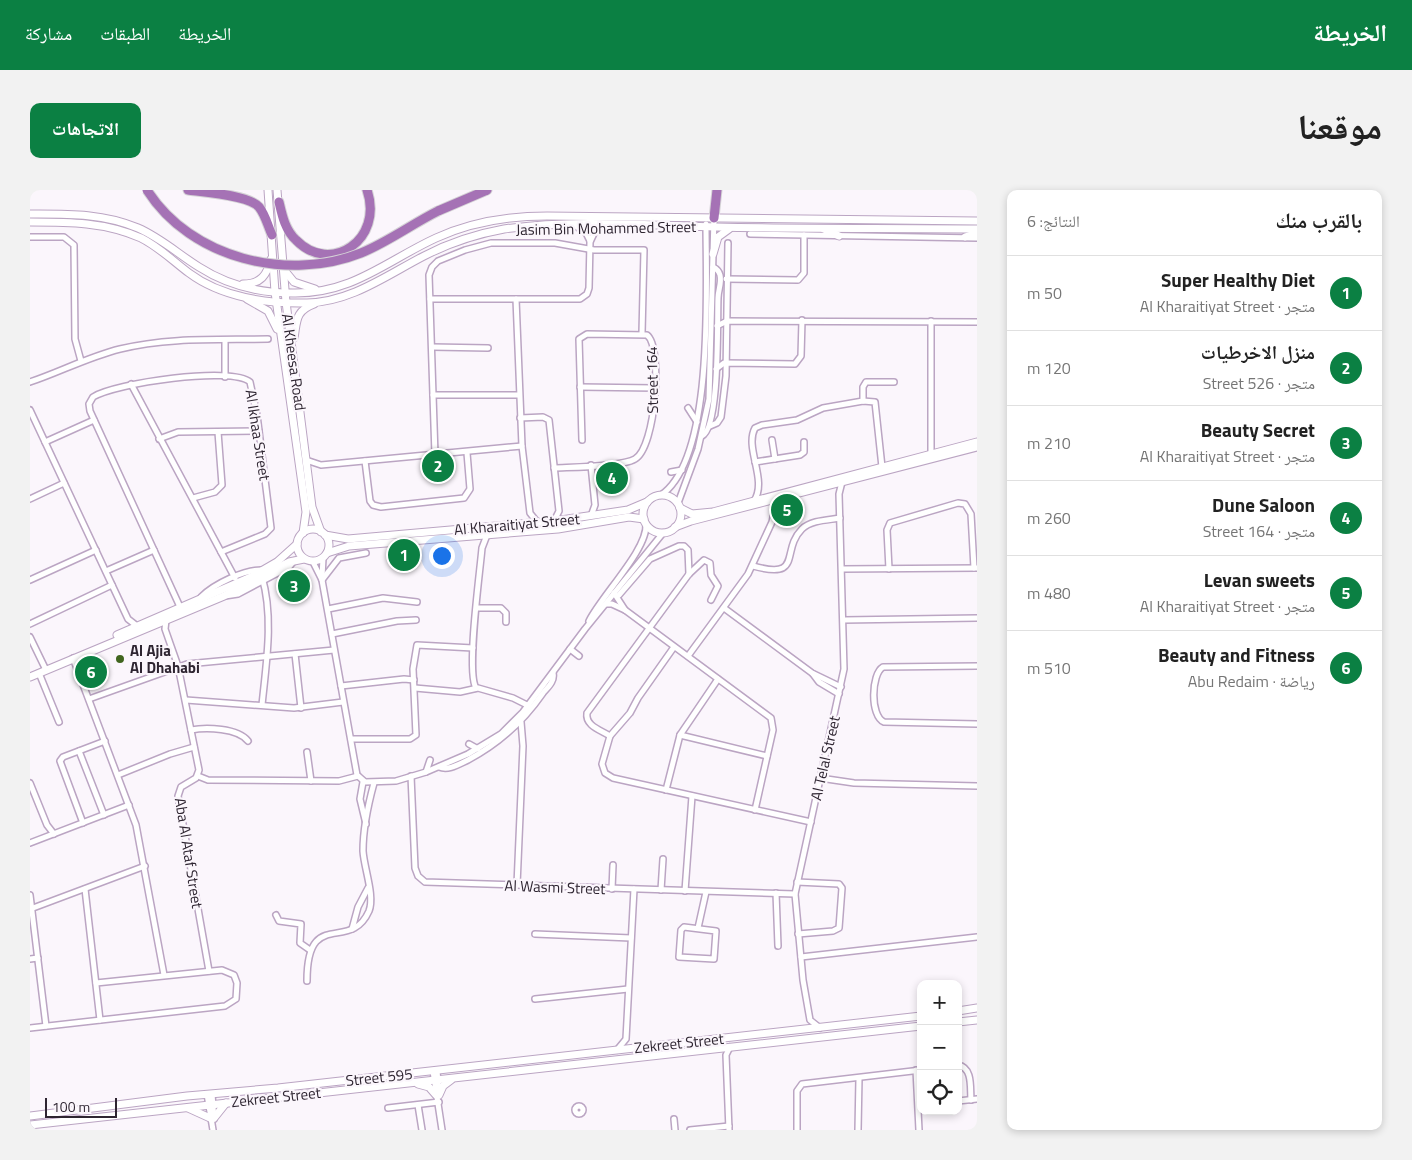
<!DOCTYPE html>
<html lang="ar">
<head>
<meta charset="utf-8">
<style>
	body { margin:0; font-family:"Titillium Web","Noto Naskh Arabic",sans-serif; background:#f2f2f2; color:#222; direction:rtl }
	.controls { position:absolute; right:15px; bottom:15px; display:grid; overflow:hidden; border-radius:10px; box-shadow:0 2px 8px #0003 }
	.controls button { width:45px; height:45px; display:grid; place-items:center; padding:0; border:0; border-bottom:1px solid #e0e0e0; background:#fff; color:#222; font:25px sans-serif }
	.scale { position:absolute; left:15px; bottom:12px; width:72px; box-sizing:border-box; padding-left:5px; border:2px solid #2e2531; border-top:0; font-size:14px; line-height:18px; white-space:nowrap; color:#2e2531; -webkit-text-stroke:4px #fbf6fc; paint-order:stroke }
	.you { position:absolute; left:411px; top:365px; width:18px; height:18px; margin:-12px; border:4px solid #fff; border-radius:50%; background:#1a73e8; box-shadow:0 0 0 8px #1a73e833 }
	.badge { display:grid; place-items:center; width:32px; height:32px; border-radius:50%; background:#0b8043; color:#fff; font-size:16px; font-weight:700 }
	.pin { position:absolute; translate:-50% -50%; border:2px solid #fff; box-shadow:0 1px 5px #0006 }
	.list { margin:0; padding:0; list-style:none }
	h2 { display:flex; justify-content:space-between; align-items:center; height:65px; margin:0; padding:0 20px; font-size:21px }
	h2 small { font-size:16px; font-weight:400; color:#767676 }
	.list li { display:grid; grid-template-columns:32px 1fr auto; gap:15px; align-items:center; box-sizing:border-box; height:75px; padding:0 20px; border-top:1px solid #e0e0e0 }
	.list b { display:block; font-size:19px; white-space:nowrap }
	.list p { margin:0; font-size:16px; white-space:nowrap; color:#767676 }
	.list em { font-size:16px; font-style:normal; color:#767676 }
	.icon { flex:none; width:28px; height:28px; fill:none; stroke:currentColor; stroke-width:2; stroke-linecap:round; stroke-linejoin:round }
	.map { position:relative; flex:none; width:947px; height:940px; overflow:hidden; direction:ltr; border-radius:10px }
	header { display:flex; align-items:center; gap:30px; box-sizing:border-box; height:70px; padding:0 25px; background:#0b8043; color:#fff }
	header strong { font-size:24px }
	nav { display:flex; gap:28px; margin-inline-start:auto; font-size:18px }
	.intro { display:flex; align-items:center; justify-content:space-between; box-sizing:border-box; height:120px; padding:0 30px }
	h1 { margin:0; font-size:35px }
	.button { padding:12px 22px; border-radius:10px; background:#0b8043; color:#fff; font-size:18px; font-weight:700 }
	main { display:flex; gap:30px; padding:0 30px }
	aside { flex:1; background:#fff; border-radius:10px; box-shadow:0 2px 8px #0003 }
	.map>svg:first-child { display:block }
</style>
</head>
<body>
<header>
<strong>الخريطة</strong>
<nav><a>الخريطة</a><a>الطبقات</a><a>مشاركة</a></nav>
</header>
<div class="intro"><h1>موقعنا</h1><a class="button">الاتجاهات</a></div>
<main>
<aside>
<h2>بالقرب منك<small>النتائج: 6</small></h2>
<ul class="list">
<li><span class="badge">1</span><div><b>Super Healthy Diet</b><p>متجر · Al Kharaitiyat Street</p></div><em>50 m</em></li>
<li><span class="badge">2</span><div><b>منزل الاخرطيات</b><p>متجر · Street 526</p></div><em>120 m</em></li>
<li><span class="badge">3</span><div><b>Beauty Secret</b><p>متجر · Al Kharaitiyat Street</p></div><em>210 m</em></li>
<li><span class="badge">4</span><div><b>Dune Saloon</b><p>متجر · Street 164</p></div><em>260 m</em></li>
<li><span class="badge">5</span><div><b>Levan sweets</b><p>متجر · Al Kharaitiyat Street</p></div><em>480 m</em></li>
<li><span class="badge">6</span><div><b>Beauty and Fitness</b><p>رياضة · Abu Redaim</p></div><em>510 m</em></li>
</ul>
</aside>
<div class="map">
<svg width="947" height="940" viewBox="0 0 947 940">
	<rect width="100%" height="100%" fill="#fbf6fc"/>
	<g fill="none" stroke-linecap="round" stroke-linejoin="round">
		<g stroke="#bba5c3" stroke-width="8">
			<g id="street">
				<path d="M544,35L556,43L560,51"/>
				<path d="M720,44L947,48"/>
				<path d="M0,47H34L44,55L45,149L51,171"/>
				<path d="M696,89L768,90L774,83V45"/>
				<path d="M400,109H550L557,104L559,98L560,52L568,35"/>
				<path d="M486,109L492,256L500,323L508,333"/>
				<path d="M687,136L697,131L947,132"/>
				<path d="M195,150V187"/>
				<path d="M402,157L458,158"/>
				<path d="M686,179L694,173L765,174L771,166L772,130"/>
				<path d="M0,192C30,182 58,167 90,159C138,147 189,150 238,149"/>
				<path d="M101,194L205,388"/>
				<path d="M550,197L624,198"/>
				<path d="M403,205H488"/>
				<path d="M833,211V197L836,192H864"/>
				<path d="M658,218L667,232"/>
				<path d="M0,220L98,429L107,436"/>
				<path d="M490,228L513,227L519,230L529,321L524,331"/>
				<path d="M680,236L687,233L691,227L696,186L698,53"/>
				<path d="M672,246C690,238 687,130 688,108C688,100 692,93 690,85C689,81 687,79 683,77"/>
				<path d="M129,249L148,242L229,241"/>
				<path d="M742,250L745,269"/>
				<path d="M15,252L64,230"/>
				<path d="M901,264V131"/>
				<path d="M405,265L399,85L402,77L408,71L435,60L461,53H525L564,60H614L612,143"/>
				<path d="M276,270L291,275L492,256"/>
				<path d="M335,271L340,311L343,315L351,317L434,308L440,299L437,263"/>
				<path d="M725,272L770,265L774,262V252"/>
				<path d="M524,278C542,277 591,277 605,269C626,257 633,157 617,145L557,144L549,149L552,250"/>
				<path d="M641,282L652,280"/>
				<path d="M631,305C685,268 676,96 676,34"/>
				<path d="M163,308L185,302L192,295L188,242"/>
				<path d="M0,309L34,293"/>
				<path d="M724,311C738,290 714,258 725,238L732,235L767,230L793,218L833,211L845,212L852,277"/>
				<path d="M648,313L668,259L679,209L684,28"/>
				<path d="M561,326L565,315L561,275"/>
				<path d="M283,372L292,390L327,585L335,592L366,591L396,582L438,564L471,544L493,522L555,439L633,343"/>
				<path d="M723,376C774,390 750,361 772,339C781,330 799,330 810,328"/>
				<path d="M812,379L947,378"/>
				<path d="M859,379L857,340L860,333L928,313L935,314L941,324L944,378"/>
				<path d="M76,381L124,360"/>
				<path d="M292,387L293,368"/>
				<path d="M0,390L66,360"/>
				<path d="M292,390L309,368L336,363"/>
				<path d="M584,403L595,420"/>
				<path d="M589,405L620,369L649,356H654L658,360L659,384"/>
				<path d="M195,406L208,404L259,377L264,371"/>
				<path d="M171,407C184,394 215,379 233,380"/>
				<path d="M576,414H582L595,420L741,528L743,540L725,620"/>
				<path d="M447,418H471L476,423V432"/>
				<path d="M694,418L782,483L811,497"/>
				<path d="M151,419L60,221L59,214L63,207C85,193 202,176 220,192L227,225L241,338L235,344L191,362"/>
				<path d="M298,419L353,408L387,412"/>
				<path d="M136,430L135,439L148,476L169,580L166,588L151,597L148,606L179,781"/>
				<path d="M814,430L947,428"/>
				<path d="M559,431C572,405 618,359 616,334"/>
				<path d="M0,434L82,395"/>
				<path d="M302,444L367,431L386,430"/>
				<path d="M0,447L16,480"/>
				<path d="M644,457L608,508L600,523L580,546L572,574L575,583L583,588L781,632"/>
				<path d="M540,459L549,466"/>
				<path d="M265,464L271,518"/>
				<path d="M658,466L718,384L742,332L747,309"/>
				<path d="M43,468L106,635L134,785"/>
				<path d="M947,476L853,477C841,484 840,526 854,532L947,534"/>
				<path d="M9,483L29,532"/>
				<path d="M783,484L789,492L809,504"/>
				<path d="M311,496L374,489L384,490"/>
				<path d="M385,498L430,502L448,498L483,508L499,516"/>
				<path d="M446,498C436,482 450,382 452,358L457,345"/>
				<path d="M59,509L157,474L304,460"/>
				<path d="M156,510L264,518L313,512"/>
				<path d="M232,515C236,475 244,427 232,387"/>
				<path d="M161,540C176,537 208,538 218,551"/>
				<path d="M650,545L737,566"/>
				<path d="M580,546C571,540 555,536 557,523L659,384L674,370L680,373L681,385L688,396L681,410"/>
				<path d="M321,549H380L386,545L383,479L387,455L443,458"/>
				<path d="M439,554L448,559"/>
				<path d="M49,561L74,625"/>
				<path d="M277,562L281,591"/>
				<path d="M409,577C419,581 429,574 438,570C470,553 493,532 513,503C518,497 525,491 523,483"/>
				<path d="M396,582L400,570"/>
				<path d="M88,585L140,564L164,557"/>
				<path d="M168,586L178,590L309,591L328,586"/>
				<path d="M381,586L385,678L388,686L395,692L765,704"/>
				<path d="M790,588L824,593L947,596"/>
				<path d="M333,592L330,609L336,634"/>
				<path d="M0,593L17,635L24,644"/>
				<path d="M636,600L650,545L688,489"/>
				<path d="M53,633L30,571L33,567L75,551"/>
				<path d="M0,653L99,615"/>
				<path d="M767,692L809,694L812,698L809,738L803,741L768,744"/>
				<path d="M487,695L493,556L491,532"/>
				<path d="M55,699L70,830"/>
				<path d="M582,699L583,675"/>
				<path d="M631,700L633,669"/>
				<path d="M655,701L662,606"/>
				<path d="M746,703L748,756"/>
				<path d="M0,705L16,836"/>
				<path d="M3,718L115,676"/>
				<path d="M246,725L249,731L271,734L270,753L280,760"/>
				<path d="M654,737L686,741L684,769L649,767L651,740Z"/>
				<path d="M668,738L676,702"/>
				<path d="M322,739L328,717L338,698"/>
				<path d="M505,744L601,748"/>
				<path d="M771,767L947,747"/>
				<path d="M0,769L8,768"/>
				<path d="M277,791C277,716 320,764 339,721C345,706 334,678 333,661C333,639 338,615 344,593"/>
				<path d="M505,809L598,799"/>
				<path d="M0,838L195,816L206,809L207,793L204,785L192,780L66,793"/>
				<path d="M790,838L780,830L773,790L765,704L814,479L809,304L812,292"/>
				<path d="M587,860L596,849L604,699"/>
				<path d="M928,875C943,878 940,897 941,910"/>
				<path d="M886,880L889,940"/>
				<path d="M403,881L412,940"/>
				<path d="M407,881L409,903"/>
				<path d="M177,904L183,940"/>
				<path d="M182,904L184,929"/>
				<path d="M928,911L947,909"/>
				<path d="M388,915L392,940"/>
				<circle cx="549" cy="920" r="4"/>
				<path d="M358,918L409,912"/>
				<path d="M644,929L645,940"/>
				<path d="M660,940L699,936"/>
				<path d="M699,940L696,865L700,857"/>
				<path d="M767,940V901L772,894L891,880"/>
				<path d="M828,940L829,888"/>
			</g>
		</g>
		<g stroke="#bba5c3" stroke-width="9">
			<g id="secondary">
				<path d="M238,0L245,102L276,322L273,343"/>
				<path d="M247,0L256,112L282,317L291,342"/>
				<path d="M0,24C37,24 73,23 108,38C131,48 148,64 169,77C197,95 230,103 263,103C322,104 356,71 406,48C441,32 479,26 517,26L947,31"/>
				<path d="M0,32C39,32 75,32 111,48C129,57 143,71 159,83C191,107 237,114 277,113C321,112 357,85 394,66C419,53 446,44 474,39C541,29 617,35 686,37C773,39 860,38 947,39"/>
				<path d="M794,39L809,46"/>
				<path d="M935,47L947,43"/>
				<path d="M683,64L688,47L699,39"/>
				<path d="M255,81L264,92L285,99"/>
				<path d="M213,94C231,94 237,85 241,69"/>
				<path d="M217,109L238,121L247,139"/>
				<path d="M264,148C267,131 265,121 284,114"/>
				<circle cx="632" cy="324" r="19"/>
				<path d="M650,318L662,324L683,322L947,252"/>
				<path d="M645,337L661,331L947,257"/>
				<circle cx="283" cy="355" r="16"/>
				<path d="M295,345L318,349L524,331L598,320L617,312"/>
				<path d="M297,363L319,356L528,339L599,327L614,329"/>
				<path d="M87,445L221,387L247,372L267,354"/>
				<path d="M0,487L194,406L259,372L274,369"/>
				<path d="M928,821L947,818"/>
				<path d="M928,832L947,830"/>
				<path d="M388,894L399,897L406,905"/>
				<path d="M409,905L413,896L421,890"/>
				<path d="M158,918L180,928"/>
				<path d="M0,926L157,906L248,898L891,826"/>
				<path d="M184,928L196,913"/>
				<path d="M0,935L891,836"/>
			</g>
		</g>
		<g stroke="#d5d3d6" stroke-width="11">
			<g id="highway">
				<path d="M158,0C174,2 219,5 229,17C235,24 238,36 242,45"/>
				<path d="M249,12C252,25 255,40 266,50C301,86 354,49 337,0"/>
				<path d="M408,21L457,0"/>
				<path d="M684,28L687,0"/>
			</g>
		</g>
		<use href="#street" stroke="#fff" stroke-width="5"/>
		<use href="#secondary" stroke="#fff" stroke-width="7"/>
		<use href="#highway" stroke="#a572b5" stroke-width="9"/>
		<g stroke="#d5d3d6" stroke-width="11" stroke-linecap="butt">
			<path id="highway-bridge" d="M117,0C161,69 258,92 331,63C358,52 382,34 408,21"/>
		</g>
		<use href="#highway-bridge" stroke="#a572b5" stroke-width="9"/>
	</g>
	<circle fill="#40651e" stroke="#fbf6fc" stroke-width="2" cx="90" cy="469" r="5"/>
	<g text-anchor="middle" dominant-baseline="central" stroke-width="4.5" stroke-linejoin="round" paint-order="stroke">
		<g font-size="15" fill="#2e2531" stroke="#fbf6fc">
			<text transform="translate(576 38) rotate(-1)">Jasim Bin Mohammed Street</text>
			<text transform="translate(264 172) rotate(82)">Al Kheesa Road</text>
			<text transform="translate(622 190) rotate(-91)">Street 164</text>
			<text transform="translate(228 245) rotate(81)">Al Ikhaa Street</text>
			<text transform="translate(487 334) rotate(-5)">Al Kharaitiyat Street</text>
			<text transform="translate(795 568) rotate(-77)">Al Telal Street</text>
			<text transform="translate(159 663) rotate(81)">Aba Al Ataf Street</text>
			<text transform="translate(525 697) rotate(2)">Al Wasmi Street</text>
			<text transform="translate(649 853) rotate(-6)">Zekreet Street</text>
			<text transform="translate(349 887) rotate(-6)">Street 595</text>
			<text transform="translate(246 907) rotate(-6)">Zekreet Street</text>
		</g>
		<g font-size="15" font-weight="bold" fill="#2e2531" stroke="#fbf6fc" text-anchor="start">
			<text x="100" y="460">Al Ajia<tspan x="100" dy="17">Al Dhahabi</tspan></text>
		</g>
	</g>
</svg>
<div class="controls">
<button>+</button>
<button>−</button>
<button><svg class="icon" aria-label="locate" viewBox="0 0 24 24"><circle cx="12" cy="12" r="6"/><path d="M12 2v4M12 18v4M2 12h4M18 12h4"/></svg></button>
</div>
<div class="scale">100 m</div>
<div class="you"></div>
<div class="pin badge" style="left:374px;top:365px">1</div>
<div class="pin badge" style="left:408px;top:276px">2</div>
<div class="pin badge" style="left:264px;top:396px">3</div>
<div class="pin badge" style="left:582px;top:288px">4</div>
<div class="pin badge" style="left:757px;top:320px">5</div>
<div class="pin badge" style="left:61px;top:482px">6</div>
</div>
</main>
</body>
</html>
